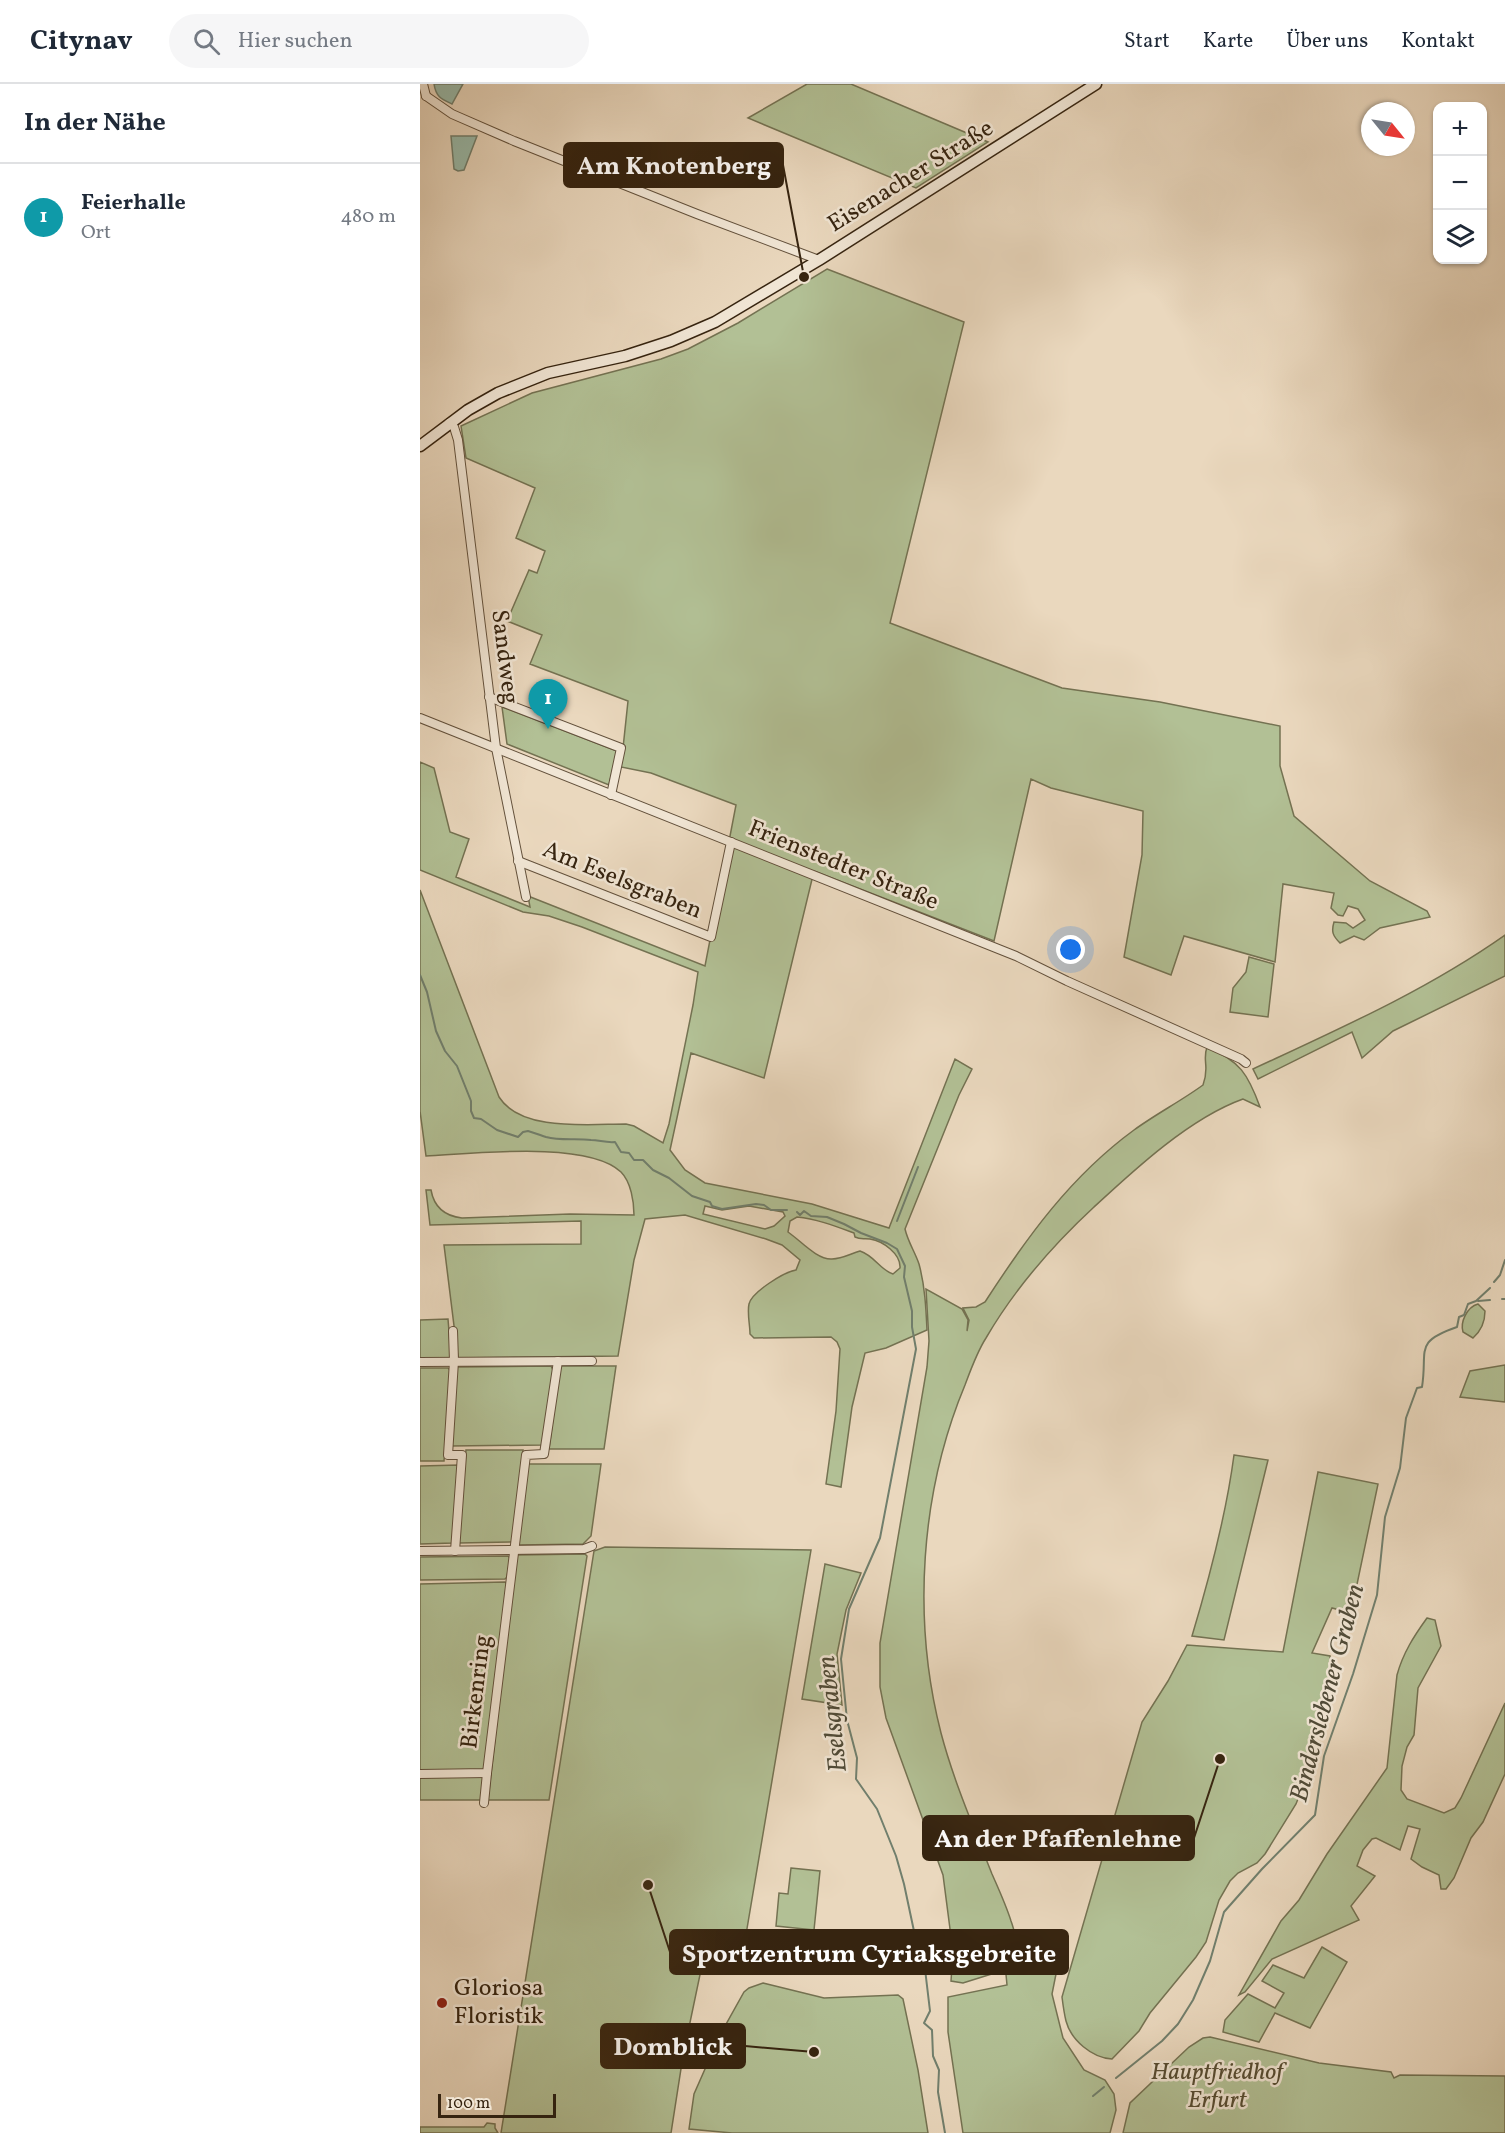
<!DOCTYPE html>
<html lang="de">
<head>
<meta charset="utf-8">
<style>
	body { margin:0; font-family:Vollkorn,serif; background:#f6f6f7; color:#1f2937 }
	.controls { position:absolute; right:18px; top:18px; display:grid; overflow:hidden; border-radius:12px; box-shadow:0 2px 4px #0004 }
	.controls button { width:54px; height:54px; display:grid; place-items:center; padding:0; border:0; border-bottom:2px solid #e0e1e3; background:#fff; color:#1f2937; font:30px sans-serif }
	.compass { position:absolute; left:941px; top:18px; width:54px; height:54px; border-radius:50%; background:#fff; box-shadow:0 2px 4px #0004; rotate:120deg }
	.scale { position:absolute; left:18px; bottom:15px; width:118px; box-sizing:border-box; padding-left:6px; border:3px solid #362410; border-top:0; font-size:16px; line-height:21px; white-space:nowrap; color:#362410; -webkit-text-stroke:4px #f1e6d5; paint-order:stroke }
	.you { position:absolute; left:651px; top:866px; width:21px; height:21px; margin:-15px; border:4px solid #fff; border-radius:50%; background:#1a73e8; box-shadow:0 0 0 9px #1a73e833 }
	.badge { display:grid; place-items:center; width:39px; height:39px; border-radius:50%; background:#8f2418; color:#fff; font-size:20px; font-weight:700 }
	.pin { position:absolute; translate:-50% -50px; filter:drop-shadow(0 2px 3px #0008) }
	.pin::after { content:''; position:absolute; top:32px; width:21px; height:18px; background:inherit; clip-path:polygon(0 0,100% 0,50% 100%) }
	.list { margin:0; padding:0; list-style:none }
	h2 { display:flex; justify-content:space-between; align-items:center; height:78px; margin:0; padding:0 24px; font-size:26px }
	h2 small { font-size:20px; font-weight:400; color:#747a83 }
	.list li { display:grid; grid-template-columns:39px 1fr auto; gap:18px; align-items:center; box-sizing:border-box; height:108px; padding:0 24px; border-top:2px solid #e0e1e3 }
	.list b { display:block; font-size:22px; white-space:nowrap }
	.list p { margin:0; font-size:20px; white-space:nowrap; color:#747a83 }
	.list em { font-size:20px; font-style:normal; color:#747a83 }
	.icon { flex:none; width:33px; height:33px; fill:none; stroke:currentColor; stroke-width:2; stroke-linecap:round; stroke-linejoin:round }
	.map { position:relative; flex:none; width:1085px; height:2049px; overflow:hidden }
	header { display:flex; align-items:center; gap:36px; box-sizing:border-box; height:84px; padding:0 30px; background:#fff; border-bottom:2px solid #e0e1e3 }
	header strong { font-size:28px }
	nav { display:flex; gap:33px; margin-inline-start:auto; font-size:21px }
	.search { width:420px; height:54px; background:#f6f6f7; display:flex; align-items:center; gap:15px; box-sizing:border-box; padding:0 21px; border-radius:33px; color:#747a83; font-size:22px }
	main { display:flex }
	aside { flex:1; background:#fff }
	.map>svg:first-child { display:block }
</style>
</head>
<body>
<header>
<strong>Citynav</strong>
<div class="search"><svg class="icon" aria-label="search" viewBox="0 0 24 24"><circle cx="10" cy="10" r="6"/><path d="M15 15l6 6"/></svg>Hier suchen</div>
<nav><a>Start</a><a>Karte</a><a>Über uns</a><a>Kontakt</a></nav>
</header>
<main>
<aside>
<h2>In der Nähe<small></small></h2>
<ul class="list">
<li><span class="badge" style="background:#0f9aa8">1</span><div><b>Feierhalle</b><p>Ort</p></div><em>480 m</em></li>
</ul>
</aside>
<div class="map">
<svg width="1085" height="2049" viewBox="0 0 1085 2049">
	<rect width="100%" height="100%" fill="#ead8be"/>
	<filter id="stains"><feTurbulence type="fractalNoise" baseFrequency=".00333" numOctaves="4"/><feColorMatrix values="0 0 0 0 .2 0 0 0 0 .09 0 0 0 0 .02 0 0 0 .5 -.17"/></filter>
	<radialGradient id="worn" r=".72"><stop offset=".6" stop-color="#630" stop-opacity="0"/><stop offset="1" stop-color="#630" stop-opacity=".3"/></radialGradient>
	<g fill="#b2c095" stroke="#747252" stroke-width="1.5" fill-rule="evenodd">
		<path d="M387,0H431L568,58L496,104L328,34Z"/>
		<path d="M407,185L544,238L470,539L642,604L740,618L860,642V682L874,732L950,797L1007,827L1010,833L960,844L944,856L934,852L920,859C913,852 911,848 914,838L926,839L933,844L945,836L938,825L928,822L923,832L918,831L911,824L914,809L863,800L855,878L764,852L751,891L704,873L722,771L723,727L631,704L611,695L574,857L394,787L344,994L271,969L250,1066L265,1086L285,1099L392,1120L469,1144L535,975L552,985L539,1011L485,1145C488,1158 495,1168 499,1180C505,1202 506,1225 507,1246L466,1264L445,1269L432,1323L421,1403L406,1400L416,1327L420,1265L417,1258L411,1253L334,1254L330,1250C330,1241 327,1229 329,1220C332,1208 364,1188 376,1186L380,1176L362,1161L346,1155L265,1131L225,1135L214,1176L198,1272L38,1274L24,1161L161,1160V1137L10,1141L6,1106H11C14,1123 24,1132 42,1134L150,1130L214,1131C214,1118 211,1098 201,1088C168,1056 50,1070 6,1072L0,1027V806L79,1013C101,1048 169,1040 206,1040L214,1042L243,1059L249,1040L273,921L278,888L162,843L129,832L103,828L0,786V678L14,684L30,748L49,755L36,793L110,823L108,812L285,882L316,721L231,689L201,683L208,617L110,580L122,551L87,537L109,486L117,489L125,467L96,454L115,404L46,374L41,342L112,309L241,275L268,265L318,239ZM285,1122L302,1126L329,1122L363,1128L365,1132L354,1142L345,1145L283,1130ZM377,1133C397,1135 415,1142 434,1149L435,1153C441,1156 444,1154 450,1155C463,1157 481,1170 480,1184L473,1190C460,1186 455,1172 440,1167C430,1170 422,1175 412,1175C397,1176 380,1156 368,1148L370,1137Z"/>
		<path d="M82,623L197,667L189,701L87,660Z"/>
		<path d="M1085,851V892L973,947L942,974L932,948L838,995L833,985C919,945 1007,906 1085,851Z"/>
		<path d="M829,873L854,880L848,933L810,928L813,904L826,888Z"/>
		<path d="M787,963C820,977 828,990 840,1023L823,1015C770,1034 715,1085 674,1123C633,1161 594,1206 566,1254C557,1268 551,1285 545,1301C500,1409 492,1536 521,1649C534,1698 554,1744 572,1790C579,1806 586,1821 591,1837C596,1850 597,1865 604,1877C608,1884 613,1885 620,1887L628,1883L636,1890L632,1910L643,1954L664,1986L685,1996L694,2010L696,2026L690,2049H543L528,1948V1913L587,1901L585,1880L581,1887L543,1899L531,1897L533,1868L523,1791L466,1634L460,1603V1559L507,1283L509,1257L506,1205L542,1225L548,1236L547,1247L549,1236L543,1224L556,1223L565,1218C607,1153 651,1092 714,1046C736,1030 761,1017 783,1001C790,983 782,977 787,963Z"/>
		<path d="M1058,1220L1065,1227C1065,1238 1062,1246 1053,1254L1043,1248C1040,1238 1047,1223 1058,1220Z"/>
		<path d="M28,1235L31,1273L30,1275H0V1236Z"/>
		<path d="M1085,1281V1318L1040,1313L1050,1287Z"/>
		<path d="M131,1282L133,1286L123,1361L31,1362L36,1286L38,1283Z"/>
		<path d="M140,1282H196L184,1365H129Z"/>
		<path d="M0,1284H28L30,1286L24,1377H0Z"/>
		<path d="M46,1366H103L92,1458L39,1459Z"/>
		<path d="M814,1371L848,1376L804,1556L772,1552C790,1492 806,1432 814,1371Z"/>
		<path d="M108,1380H181L171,1452L163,1460L98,1461Z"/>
		<path d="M39,1381L33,1459L0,1460V1382Z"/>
		<path d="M898,1388L958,1400L931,1529L912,1524L892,1569L910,1572V1594L904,1622L893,1652L885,1697L876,1720L845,1770L837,1779L818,1789L810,1797L799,1816L786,1858L776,1873L730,1929L719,1947L692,1975C672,1974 651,1956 646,1937C644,1929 643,1921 642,1913L722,1638L748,1597L767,1561L863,1568Z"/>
		<path d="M185,1463L391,1466L320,1886L282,1881L263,1972L251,2049H81L174,1467Z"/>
		<path d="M165,1470L167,1472L129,1716H68L96,1471Z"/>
		<path d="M88,1472L90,1474L87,1493L85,1495L0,1496V1473Z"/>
		<path d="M405,1480L441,1489L426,1526L417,1570L422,1621L382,1615Z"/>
		<path d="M85,1498L87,1500L65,1683L63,1686H0V1500Z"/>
		<path d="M1007,1534L1015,1536L1021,1562L998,1604L994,1651L987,1663L982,1682L981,1706L987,1715L1024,1729L1035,1724L1041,1714L1085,1619V1690L1063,1738L1051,1754L1034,1794L1026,1805H1021L1019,1791L1002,1783L991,1775L1000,1745L988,1742L980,1766L956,1754L952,1755L943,1766L937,1782L955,1792L931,1822L939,1836L852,1875L825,1908L819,1911L861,1837L879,1816L907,1770L967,1684L977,1591C983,1569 994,1552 1007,1534Z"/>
		<path d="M0,1692H63L64,1694L62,1716H0Z"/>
		<path d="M371,1784L400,1787L394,1846L356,1842L359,1809L368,1810Z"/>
		<path d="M902,1863L927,1878L890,1944L855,1929L839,1958L803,1948L805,1936L828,1910L855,1924L864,1909L842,1897L853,1881L884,1894Z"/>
		<path d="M343,1899L404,1914L478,1911L483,1915L498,1986L508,2049H312L269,2045L274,2010L300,1951L324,1908L329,1904Z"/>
		<path d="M790,1953L899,1979L971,1988L974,1994L980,1991L1085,1992V2049H703L710,2019L769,1963L783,1954Z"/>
		<path d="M67,2039L75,2040V2044L78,2049H0V2043H64Z"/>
	</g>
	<g fill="#99bbab" stroke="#717f6d" stroke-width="1.5">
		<path d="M14,0H43L32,20C21,15 16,13 14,0Z"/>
		<path d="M31,52H57L44,86L38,87L34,85Z"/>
	</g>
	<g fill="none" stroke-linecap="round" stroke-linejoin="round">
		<g stroke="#717f6d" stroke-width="2">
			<path d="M0,891L7,908L16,947L25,967L37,982L51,1017V1027L54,1034L61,1035L77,1046L98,1053L103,1048L108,1047C115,1049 120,1051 126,1053C141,1057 156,1054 171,1056C179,1056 186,1059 195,1058L201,1068L209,1069L214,1076H223L233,1086L249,1094L272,1112L290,1118L292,1122L302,1125L336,1120L344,1121L351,1126H367"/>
			<path d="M377,1128L380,1131L384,1127L391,1132L407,1133L424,1140L441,1149L467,1159L477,1165L485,1182L484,1193L492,1227V1243L496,1265L460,1454L429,1525L421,1575L427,1636L437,1674L436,1695L457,1725L476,1772L484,1800L498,1866L505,1885L510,1927L504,1939L512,1946L513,1972L519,1986L518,2008L525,2049"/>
			<path d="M477,1137L498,1083"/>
			<path d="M1074,1198L1080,1191L1085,1176"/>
			<path d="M1082,1215H1085"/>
			<path d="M1058,1217L1070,1216"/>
			<path d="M696,1994L742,1957L758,1940L773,1916L790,1877L804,1828L842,1785L895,1731L904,1672L933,1590L957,1511L965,1433L980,1384L986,1334L997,1304L1002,1303C1008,1266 993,1258 1037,1243L1039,1233L1044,1231L1048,1220L1056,1217L1070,1204"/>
			<path d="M673,2012L684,2003"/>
		</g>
		<g stroke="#63513c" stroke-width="10">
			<g id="street">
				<path d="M3,0L6,12"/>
				<path d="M6,12L32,30L94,57L277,130L399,176"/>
				<path d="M29,339L34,343L38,356L76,664L106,813"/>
				<path d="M69,613L201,664L191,711"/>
				<path d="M0,634L596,872L647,897L821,975L826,979"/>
				<path d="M98,777L291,853L311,758"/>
				<path d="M33,1247L34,1277L28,1371H42L35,1467"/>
				<path d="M0,1278L172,1277"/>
				<path d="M0,1467L164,1465L172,1462"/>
				<path d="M0,1690L67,1689L106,1371L124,1370L138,1277"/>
				<path d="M64,1719L67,1689"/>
			</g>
		</g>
		<g stroke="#362410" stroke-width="13">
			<path id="secondary" d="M0,362L48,326L78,309L128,289L205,272L251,257L295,238L399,176L676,0"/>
		</g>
		<use href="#street" stroke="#f1e6d5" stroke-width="8"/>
		<use href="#secondary" stroke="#f1e6d5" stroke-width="10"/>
	</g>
	<circle fill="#8f2418" stroke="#f1e6d5" stroke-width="2" cx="22" cy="1919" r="6"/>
	<g text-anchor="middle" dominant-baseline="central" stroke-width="5" stroke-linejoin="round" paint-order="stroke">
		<g font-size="24" fill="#362410" stroke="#f1e6d5">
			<text transform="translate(491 93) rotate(-32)">Eisenacher Straße</text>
			<text transform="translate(84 573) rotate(83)">Sandweg</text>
			<text transform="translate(423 782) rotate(22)">Frienstedter Straße</text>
			<text transform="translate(202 797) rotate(22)">Am Eselsgraben</text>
			<text transform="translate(57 1608) rotate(-83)">Birkenring</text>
		</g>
		<g font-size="24" fill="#362410" stroke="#f1e6d5" text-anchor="start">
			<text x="34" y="1905">Gloriosa<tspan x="34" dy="28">Floristik</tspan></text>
		</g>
		<g font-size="24" font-style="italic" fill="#554b31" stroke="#f1e6d5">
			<text x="797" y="1989">Hauptfriedhof<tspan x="797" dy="28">Erfurt</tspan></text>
		</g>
		<g font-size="26" font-style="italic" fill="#4f4a37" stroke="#f1e6d5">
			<text transform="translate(908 1609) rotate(-75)">Binderslebener Graben</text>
			<text transform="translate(413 1630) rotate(-96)">Eselsgraben</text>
		</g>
	</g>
	<path fill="none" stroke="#362410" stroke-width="2" d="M384 193L363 81M800 1675L774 1754M228 1801L250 1868M394 1968L325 1962"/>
	<g fill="#362410" stroke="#f1e6d5" stroke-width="2">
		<circle cx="384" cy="193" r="6"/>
		<circle cx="800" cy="1675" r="6"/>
		<circle cx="228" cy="1801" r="6"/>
		<circle cx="394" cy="1968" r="6"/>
	</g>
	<g fill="#362410" stroke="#362410" stroke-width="2">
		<rect x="144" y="59" width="219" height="44" rx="6"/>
		<rect x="503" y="1732" width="271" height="44" rx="6"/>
		<rect x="250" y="1846" width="398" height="44" rx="6"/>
		<rect x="181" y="1940" width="144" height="44" rx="6"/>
	</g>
	<g font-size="26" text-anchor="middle" font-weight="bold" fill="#fff">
		<text x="254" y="90">Am Knotenberg</text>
		<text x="638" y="1763">An der Pfaffenlehne</text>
		<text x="449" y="1878">Sportzentrum Cyriaksgebreite</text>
		<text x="253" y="1971">Domblick</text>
	</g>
	<rect width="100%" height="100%" filter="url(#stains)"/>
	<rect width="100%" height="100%" fill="url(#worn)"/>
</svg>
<div class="controls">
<button>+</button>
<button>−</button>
<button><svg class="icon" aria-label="layers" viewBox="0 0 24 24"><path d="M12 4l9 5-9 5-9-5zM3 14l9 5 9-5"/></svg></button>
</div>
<svg class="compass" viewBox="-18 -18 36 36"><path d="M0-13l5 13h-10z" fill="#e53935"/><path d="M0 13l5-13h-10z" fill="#747a83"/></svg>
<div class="scale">100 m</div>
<div class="you"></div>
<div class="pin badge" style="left:128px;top:645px;background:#0f9aa8">1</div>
</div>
</main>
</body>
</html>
